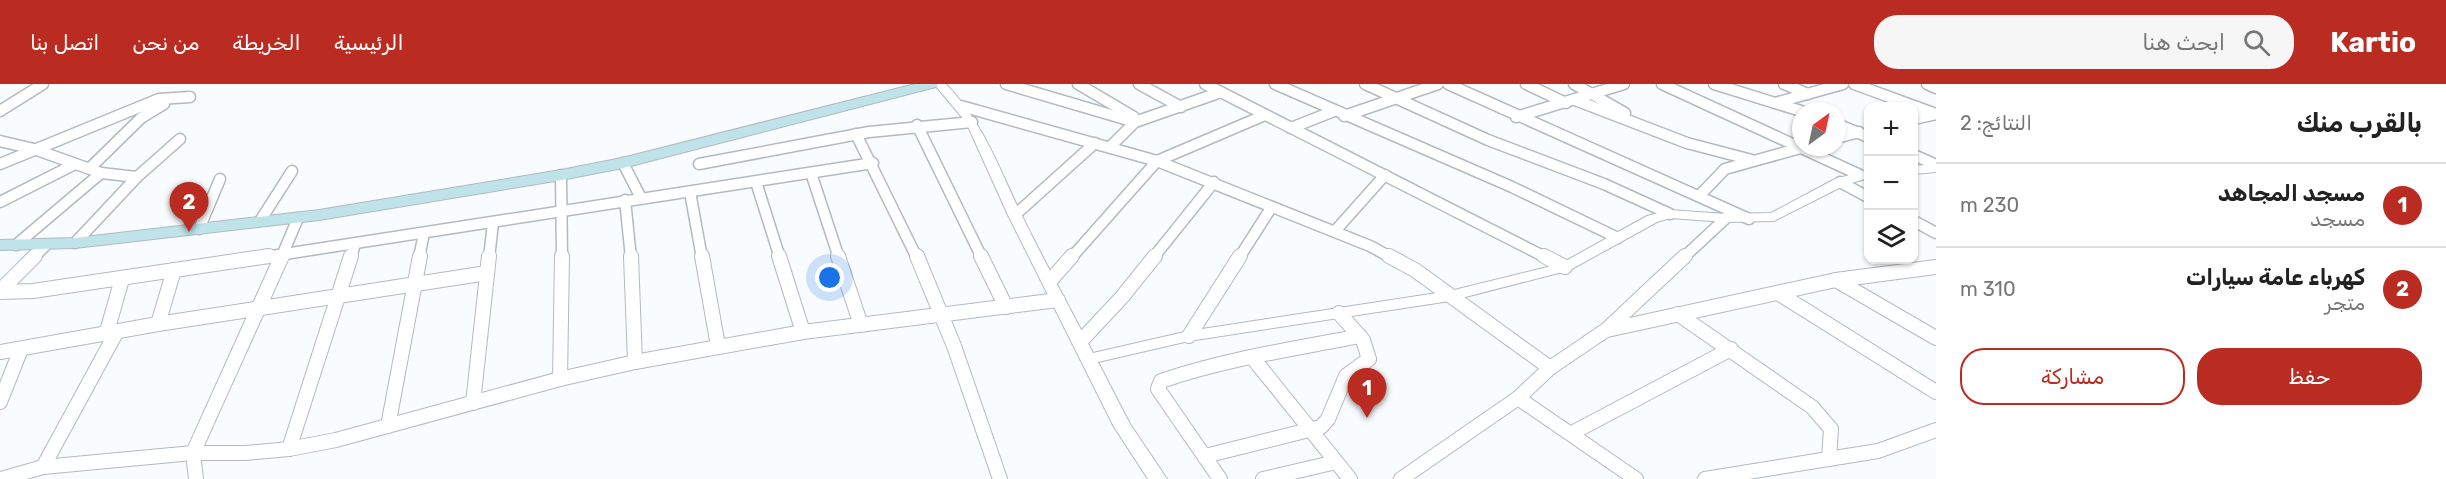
<!DOCTYPE html>
<html lang="ar">
<head>
<meta charset="utf-8">
<style>
	body { margin:0; font-family:Rubik,"Noto Naskh Arabic",sans-serif; background:#f6f6f6; color:#222; direction:rtl }
	.controls { position:absolute; right:18px; top:18px; display:grid; overflow:hidden; border-radius:12px; box-shadow:0 2px 4px #0004 }
	.controls button { width:54px; height:54px; display:grid; place-items:center; padding:0; border:0; border-bottom:2px solid #e0e0e0; background:#fff; color:#222; font:30px sans-serif }
	.compass { position:absolute; left:1792px; top:18px; width:54px; height:54px; border-radius:50%; background:#fff; box-shadow:0 2px 4px #0004; rotate:33deg }
	.you { position:absolute; left:830px; top:194px; width:21px; height:21px; margin:-15px; border:4px solid #fff; border-radius:50%; background:#1a73e8; box-shadow:0 0 0 9px #1a73e833 }
	.badge { display:grid; place-items:center; width:39px; height:39px; border-radius:50%; background:#ba2c21; color:#fff; font-size:20px; font-weight:700 }
	.pin { position:absolute; translate:-50% -50px; filter:drop-shadow(0 2px 3px #0008) }
	.pin::after { content:''; position:absolute; top:32px; width:21px; height:18px; background:inherit; clip-path:polygon(0 0,100% 0,50% 100%) }
	.list { margin:0; padding:0; list-style:none }
	h2 { display:flex; justify-content:space-between; align-items:center; height:78px; margin:0; padding:0 24px; font-size:26px }
	h2 small { font-size:20px; font-weight:400; color:#767676 }
	.list li { display:grid; grid-template-columns:39px 1fr auto; gap:18px; align-items:center; box-sizing:border-box; height:84px; padding:0 24px; border-top:2px solid #e0e0e0 }
	.list b { display:block; font-size:22px; white-space:nowrap }
	.list p { margin:0; font-size:20px; white-space:nowrap; color:#767676 }
	.list em { font-size:20px; font-style:normal; color:#767676 }
	.actions { display:flex; gap:12px; padding:18px 24px }
	.actions a { flex:1; padding:14px 0; border:2px solid #ba2c21; border-radius:24px; text-align:center; font-size:21px; color:#ba2c21 }
	.actions .main { background:#ba2c21; color:#fff }
	.icon { flex:none; width:33px; height:33px; fill:none; stroke:currentColor; stroke-width:2; stroke-linecap:round; stroke-linejoin:round }
	.map { position:relative; flex:none; width:1936px; height:395px; overflow:hidden; direction:ltr }
	header { display:flex; align-items:center; gap:36px; box-sizing:border-box; height:84px; padding:0 30px; background:#ba2c21; color:#fff }
	header strong { font-size:28px }
	nav { display:flex; gap:33px; margin-inline-start:auto; font-size:21px }
	.search { width:420px; height:54px; background:#f6f6f6; display:flex; align-items:center; gap:15px; box-sizing:border-box; padding:0 21px; border-radius:24px; color:#767676; font-size:22px }
	main { display:flex }
	aside { flex:1; background:#fff }
	.map>svg:first-child { display:block }
</style>
</head>
<body>
<header>
<strong>Kartio</strong>
<div class="search"><svg class="icon" aria-label="search" viewBox="0 0 24 24"><circle cx="10" cy="10" r="6"/><path d="M15 15l6 6"/></svg>ابحث هنا</div>
<nav><a>الرئيسية</a><a>الخريطة</a><a>من نحن</a><a>اتصل بنا</a></nav>
</header>
<main>
<aside>
<h2>بالقرب منك<small>النتائج: 2</small></h2>
<ul class="list">
<li><span class="badge">1</span><div><b>مسجد المجاهد</b><p>مسجد</p></div><em>230 m</em></li>
<li><span class="badge">2</span><div><b>كهرباء عامة سيارات</b><p>متجر</p></div><em>310 m</em></li>
</ul>
<div class="actions"><a class="main">حفظ</a><a>مشاركة</a></div>
</aside>
<div class="map">
<svg width="1936" height="395" viewBox="0 0 1936 395">
	<rect width="100%" height="100%" fill="#f9fcfe"/>
	<g fill="none" stroke-linecap="round" stroke-linejoin="round">
		<g stroke="#b2bac0" stroke-width="13">
			<g id="minor-far1">
				<path d="M1006,0L1135,38"/>
				<path d="M1078,0L1134,33"/>
				<path d="M1139,0L1181,23"/>
				<path d="M1205,0L1547,174"/>
				<path d="M1275,0L1512,103L1618,154"/>
				<path d="M1365,0L1488,56L1604,100L1670,130"/>
				<path d="M1448,0L1749,135"/>
				<path d="M1526,0L1566,19"/>
				<path d="M1574,0L1625,29"/>
				<path d="M1662,0L1860,91"/>
				<path d="M1714,0L1801,27"/>
				<path d="M1784,0L1808,10"/>
				<path d="M1854,0L1936,30"/>
				<path d="M1927,0L1936,4"/>
				<path d="M1575,16L1687,59L1752,76"/>
				<path d="M1775,19L1843,0"/>
				<path d="M961,22L1157,77L1370,162L1392,174"/>
				<path d="M0,27L43,0"/>
				<path d="M1344,32L1438,0"/>
				<path d="M1516,33L1624,0"/>
				<path d="M1914,35L1936,30"/>
				<path d="M1837,40L1868,53"/>
				<path d="M917,41L982,174"/>
				<path d="M1291,44L1334,27"/>
				<path d="M856,50L917,174"/>
				<path d="M1837,54L1859,48"/>
				<path d="M0,57L34,65L101,89L137,93"/>
				<path d="M1110,63L1135,38L1221,8"/>
				<path d="M1914,71L1936,81"/>
				<path d="M623,79L641,114"/>
				<path d="M0,80L159,15L190,13"/>
				<path d="M699,80L869,48L972,38"/>
				<path d="M90,84L141,34L164,20"/>
				<path d="M811,89L839,174"/>
				<path d="M561,91L562,174"/>
				<path d="M756,98L780,174"/>
				<path d="M1840,98L1868,113"/>
				<path d="M690,108L702,174"/>
				<path d="M1700,111L1725,85L1804,63"/>
				<path d="M625,116L631,174"/>
				<path d="M0,118L75,80"/>
				<path d="M1015,131L1095,59"/>
				<path d="M260,137L292,87"/>
				<path d="M1914,137L1936,149"/>
				<path d="M199,145L220,95"/>
				<path d="M1335,147L1385,91"/>
				<path d="M75,159L137,93L180,55"/>
				<path d="M16,161L101,89"/>
				<path d="M33,174L46,161"/>
				<path d="M259,174L873,79"/>
				<path d="M281,174L298,134"/>
				<path d="M351,174L355,160"/>
				<path d="M419,174L424,149"/>
				<path d="M489,174L493,139"/>
				<path d="M1071,174L1157,77L1265,31"/>
				<path d="M1153,174L1214,98"/>
				<path d="M1239,174L1271,124"/>
				<path d="M1683,174L1726,134"/>
			</g>
		</g>
		<g stroke="#b2bac0" stroke-width="16">
			<g id="minor">
				<path d="M631,172L635,278"/>
				<path d="M702,172L718,262"/>
				<path d="M779,172L803,248"/>
				<path d="M838,172L861,241"/>
				<path d="M917,172L954,262L1000,395"/>
				<path d="M981,172L1006,223"/>
				<path d="M1389,172L1415,186L1550,284"/>
				<path d="M1544,172L1565,183"/>
				<path d="M1836,196L1936,254"/>
				<path d="M1050,197L1072,172"/>
				<path d="M0,207L35,172"/>
				<path d="M0,208L33,207L269,172"/>
				<path d="M1778,209L1936,308"/>
				<path d="M1678,230L1812,323L1831,345L1829,375"/>
				<path d="M158,240L174,186"/>
				<path d="M1607,246L1836,196L1936,183"/>
				<path d="M106,251L122,195"/>
				<path d="M1189,252L1240,172"/>
				<path d="M1080,258L1122,213L1155,172"/>
				<path d="M0,268L158,240L487,189"/>
				<path d="M1252,273L1350,395"/>
				<path d="M560,295L562,172"/>
				<path d="M1518,314L1636,395"/>
				<path d="M0,318L21,265"/>
				<path d="M473,319L489,172"/>
				<path d="M388,342L420,172"/>
				<path d="M1572,349L1731,265"/>
				<path d="M289,365L351,172"/>
				<path d="M1205,372L1321,343L1328,335L1346,292L1369,275L1363,256L1339,229"/>
				<path d="M43,383L116,249"/>
				<path d="M1,395L43,383L193,369H246L289,365L336,356L560,295L635,278L803,248L1058,216"/>
				<path d="M196,395L193,369L282,172"/>
				<path d="M1220,395L1158,305L1161,297C1225,275 1294,265 1360,252"/>
				<path d="M1263,395L1336,378"/>
				<path d="M1401,395L1518,314L1550,284L1606,246L1685,172"/>
				<path d="M1705,395L1878,367L1936,346"/>
			</g>
		</g>
		<g stroke="#b2bac0" stroke-width="2">
			<g id="tertiary">
				<path d="M934,0H946C984,40 998,82 1021,130C1044,177 1069,222 1093,269L1189,247L1450,207L1560,180L1647,132L1670,126L1726,130L1771,129L1835,95L1868,86V94L1845,101L1774,137L1726,138L1670,134L1657,138L1570,186L1450,217L1189,257L1098,278L1130,340L1167,395H1148L1114,343L1008,131L966,38Z"/>
				<path d="M1936,80V88L1914,90V82Z"/>
			</g>
		</g>
		<g stroke="#b2bac0" stroke-width="2">
			<path id="secondary" d="M915,0H938L936,3L623,84L561,96L319,136L75,164L0,166V156L75,154L319,126L561,86L622,74Z"/>
		</g>
		<use href="#minor-far1" stroke="#fff" stroke-width="10"/>
		<use href="#minor" stroke="#fff" stroke-width="14"/>
		<use href="#tertiary" fill="#fff" fill-rule="evenodd"/>
		<use href="#secondary" fill="#bfe3e9" fill-rule="evenodd"/>
	</g>
</svg>
<div class="controls">
<button>+</button>
<button>−</button>
<button><svg class="icon" aria-label="layers" viewBox="0 0 24 24"><path d="M12 4l9 5-9 5-9-5zM3 14l9 5 9-5"/></svg></button>
</div>
<svg class="compass" viewBox="-18 -18 36 36"><path d="M0-13l5 13h-10z" fill="#e53935"/><path d="M0 13l5-13h-10z" fill="#767676"/></svg>
<div class="you"></div>
<div class="pin badge" style="left:1367px;top:334px">1</div>
<div class="pin badge" style="left:189px;top:148px">2</div>
</div>
</main>
</body>
</html>
